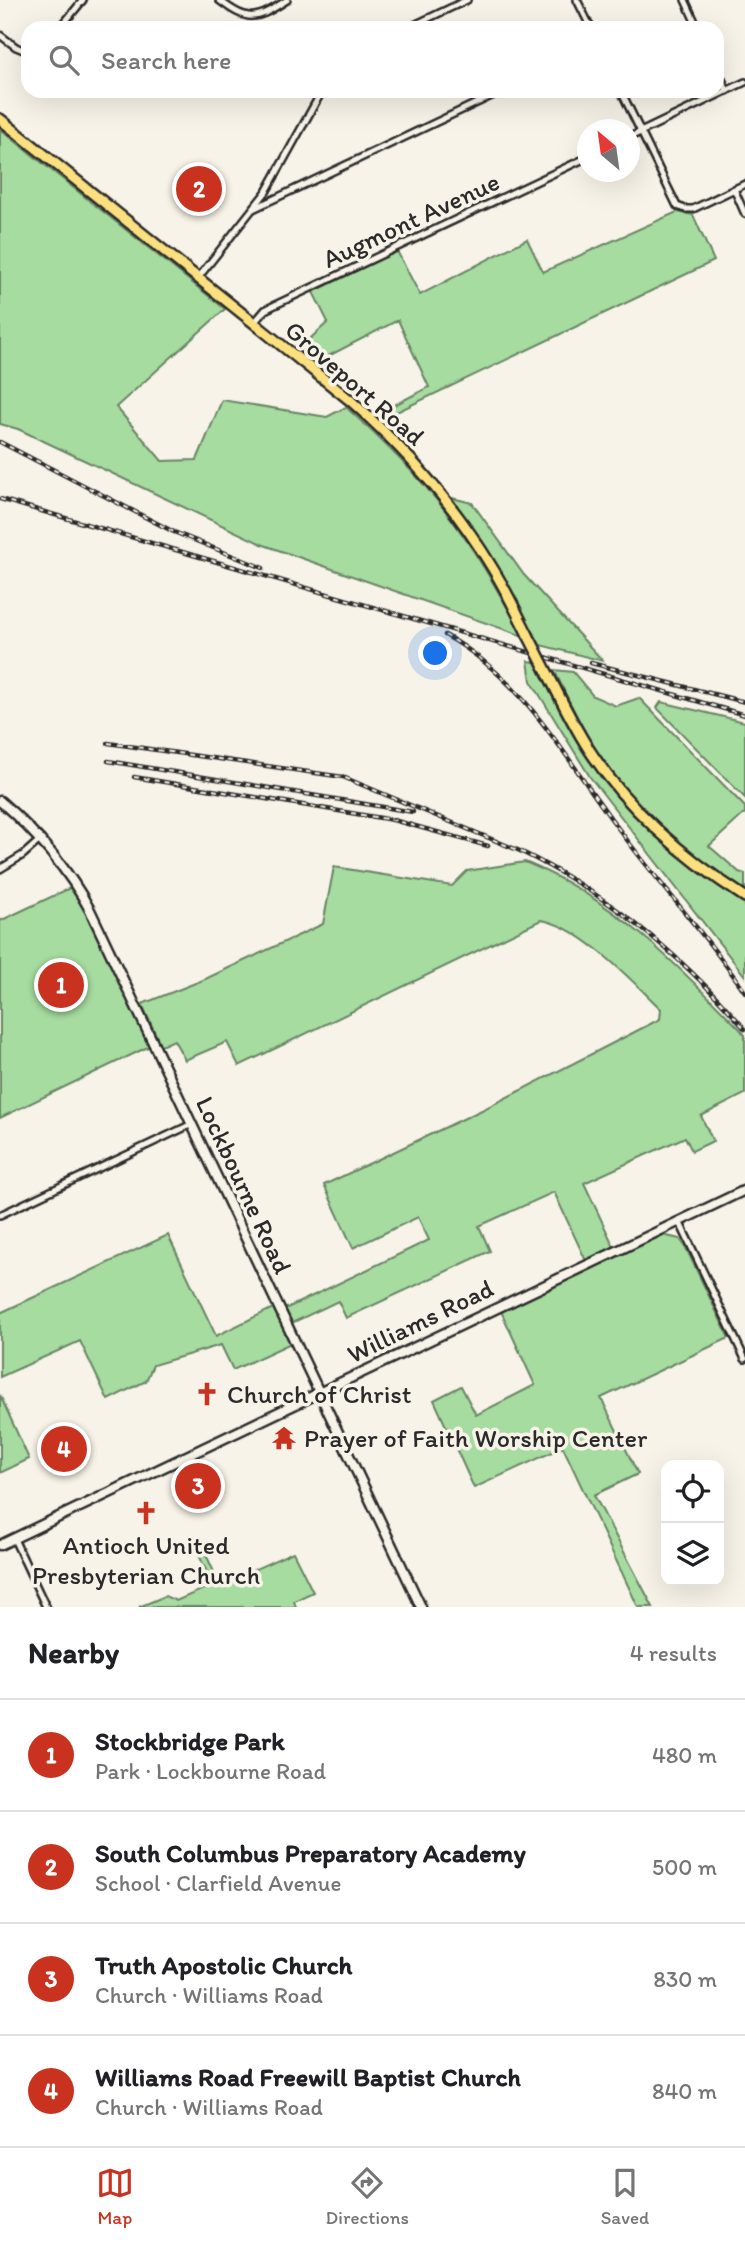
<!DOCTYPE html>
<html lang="en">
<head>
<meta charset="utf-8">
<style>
	body { margin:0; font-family:Itim,sans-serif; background:#f2f2f2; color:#202124 }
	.controls { position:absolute; right:21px; bottom:21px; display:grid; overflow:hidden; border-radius:14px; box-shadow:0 7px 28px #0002 }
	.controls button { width:63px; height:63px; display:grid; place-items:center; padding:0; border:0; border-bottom:2px solid #e0e0e0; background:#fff; color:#202124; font:35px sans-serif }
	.compass { position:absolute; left:577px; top:119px; width:63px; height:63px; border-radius:50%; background:#fff; box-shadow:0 7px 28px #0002; rotate:331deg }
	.you { position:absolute; left:436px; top:654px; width:24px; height:24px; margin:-18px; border:5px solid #fff; border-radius:50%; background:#1a73e8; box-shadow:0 0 0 10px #1a73e833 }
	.badge { display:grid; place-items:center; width:46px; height:46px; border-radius:50%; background:#c8321e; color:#fff; font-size:23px; font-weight:700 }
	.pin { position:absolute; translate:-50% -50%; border:4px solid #fff; box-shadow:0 2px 7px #0006 }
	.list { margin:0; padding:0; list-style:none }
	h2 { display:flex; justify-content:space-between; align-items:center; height:91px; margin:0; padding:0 28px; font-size:30px }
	h2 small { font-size:23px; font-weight:400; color:#757577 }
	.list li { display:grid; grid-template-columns:46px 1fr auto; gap:21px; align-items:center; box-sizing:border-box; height:112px; padding:0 28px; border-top:2px solid #e0e0e0 }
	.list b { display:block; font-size:26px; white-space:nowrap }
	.list p { margin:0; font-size:23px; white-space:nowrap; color:#757577 }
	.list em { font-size:23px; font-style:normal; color:#757577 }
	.icon { flex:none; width:38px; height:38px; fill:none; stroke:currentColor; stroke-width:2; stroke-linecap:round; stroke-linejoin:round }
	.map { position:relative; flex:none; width:745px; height:1607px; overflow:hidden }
	.search { position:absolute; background:#fff; box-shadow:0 7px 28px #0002; left:21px; right:21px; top:21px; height:77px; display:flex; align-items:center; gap:18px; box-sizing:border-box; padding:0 24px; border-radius:21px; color:#757577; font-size:26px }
	.sheet { height:539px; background:#fff }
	nav { display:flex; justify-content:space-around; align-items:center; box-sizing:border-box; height:98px; border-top:2px solid #e0e0e0; background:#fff; font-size:19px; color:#757577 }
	nav a { display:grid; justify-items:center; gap:4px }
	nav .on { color:#c8321e }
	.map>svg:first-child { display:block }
</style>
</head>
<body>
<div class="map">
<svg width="745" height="1607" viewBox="0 0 745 1607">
	<rect width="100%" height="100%" fill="#f7f3e8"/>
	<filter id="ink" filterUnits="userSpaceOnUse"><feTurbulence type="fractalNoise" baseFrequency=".0143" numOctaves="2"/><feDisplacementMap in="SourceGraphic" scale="14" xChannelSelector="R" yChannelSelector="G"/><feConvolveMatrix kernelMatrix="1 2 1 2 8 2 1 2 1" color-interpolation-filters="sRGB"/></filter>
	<g filter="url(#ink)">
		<g fill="#a6dc9f" stroke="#688465" stroke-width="2">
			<path d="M0,129L225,309L116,407L162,461L197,460L222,400L327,417L346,407C374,433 401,459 426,487C465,532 495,585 523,636L264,545L18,429L0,424Z"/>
			<path d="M677,212L693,215L714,261L384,418L379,413L429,387L398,320L313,364L297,351L328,322L313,292L397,251L420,295L527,239L543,272Z"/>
			<path d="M452,498L472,503L524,575L603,661L540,645L496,564Z"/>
			<path d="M528,661L535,662C553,697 570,734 593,766C633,823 687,865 745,903V976L590,777L531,681Z"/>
			<path d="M554,670L573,672L593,696L616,706L639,698L745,807V813L709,846L739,872L745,874V890C694,858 637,809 602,760C583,732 569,700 554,670Z"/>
			<path d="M661,702L745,722V798L657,708Z"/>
			<path d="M525,862C611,897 677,964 740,1029L745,1035V1094L701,1116L713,1141L692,1151L685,1137L584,1183L614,1247L586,1261L554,1192L479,1226L490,1251L346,1318L338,1301L292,1323L285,1309L429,1240L418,1217L353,1248L324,1185L486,1108L660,1019L661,1009C632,981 581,926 541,920L239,1066L227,1042L185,1060L174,1040L161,1046L142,1004L203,980L323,924L334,867L452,886L467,871Z"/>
			<path d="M72,887L94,924L150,1046L0,1118V921Z"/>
			<path d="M168,1235L216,1336L275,1307L291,1343L233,1370L221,1345L153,1365L146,1381L108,1400L80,1341L0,1377V1313Z"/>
			<path d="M662,1235L680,1239L685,1246L729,1338L601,1398L638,1474L594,1495L653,1607H638L563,1447L474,1488L434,1400L461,1386L476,1415L535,1385L500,1309Z"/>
			<path d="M0,1395L29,1459L0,1473Z"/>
			<path d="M203,1548L220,1585L293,1552L313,1592L294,1601L296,1607H139L165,1596L176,1601L213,1585L197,1551Z"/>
		</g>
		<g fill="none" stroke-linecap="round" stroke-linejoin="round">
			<g stroke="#2b2b2b" stroke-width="10">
				<g id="street">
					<path d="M219,0C249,23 256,20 287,0"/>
					<path d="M577,0L591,28"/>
					<path d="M685,0L698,28"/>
					<path d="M60,28L83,0"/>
					<path d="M408,28L467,0"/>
					<path d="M0,35L16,47L28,52"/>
					<path d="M717,68L727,91"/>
					<path d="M621,91L677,206L685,209H693L745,184"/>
					<path d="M630,137L745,82"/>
					<path d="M734,189L745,214"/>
					<path d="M253,209L502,91"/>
					<path d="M198,278L266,192L322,91"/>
					<path d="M254,323L265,310L275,305L588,157"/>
					<path d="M0,869L23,855L41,839"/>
					<path d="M0,1215L192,1124"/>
					<path d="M679,1221L745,1359"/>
					<path d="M14,1539L46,1607"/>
				</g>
			</g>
			<g stroke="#2b2b2b" stroke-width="13">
				<g id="secondary">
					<path d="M0,801C37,833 67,867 90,910L421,1607"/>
					<path d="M0,1545L745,1190"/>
				</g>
			</g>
			<g stroke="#2b2b2b" stroke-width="14">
				<g id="primary">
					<path d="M0,119L351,401C406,450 455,505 493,569C506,590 517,613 528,635"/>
					<path d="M548,674C562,701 575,729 592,754C631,813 686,859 745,897"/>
				</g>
			</g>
			<use href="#street" stroke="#f7f3e8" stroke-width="5"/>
			<use href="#secondary" stroke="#f7f3e8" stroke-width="8"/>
			<use href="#primary" stroke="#fce080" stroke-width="9"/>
			<g stroke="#2b2b2b" stroke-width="4.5">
				<g id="rail">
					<path d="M0,442L174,532L263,568"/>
					<path d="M0,499L745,715"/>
					<path d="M445,635C527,681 566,760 621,832C661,886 707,936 745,992"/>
					<path d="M591,663L745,702"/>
					<path d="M108,743L343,777L520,851C607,894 682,955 745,1029"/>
					<path d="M108,761L413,812"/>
					<path d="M134,777L393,820L488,846"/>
				</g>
			</g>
			<use href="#rail" stroke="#f7f3e8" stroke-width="2" stroke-dasharray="5" stroke-linecap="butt"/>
			<g stroke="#2b2b2b" stroke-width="14" stroke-linecap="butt">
				<path id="primary-bridge" d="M528,635L548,674"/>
			</g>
			<use href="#primary-bridge" stroke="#fce080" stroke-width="9"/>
		</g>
	</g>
	<defs>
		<g id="church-bare" transform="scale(1.89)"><path d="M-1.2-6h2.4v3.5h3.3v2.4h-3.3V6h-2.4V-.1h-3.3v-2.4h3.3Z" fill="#c8321e" stroke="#f7f3e8" stroke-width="2.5" paint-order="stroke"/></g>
		<g id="temple-bare" transform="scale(1.89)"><path d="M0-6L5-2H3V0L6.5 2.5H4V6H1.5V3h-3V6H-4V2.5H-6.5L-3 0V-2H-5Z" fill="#c8321e" stroke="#f7f3e8" stroke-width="2.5" paint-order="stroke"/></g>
	</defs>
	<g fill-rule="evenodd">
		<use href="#church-bare" x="207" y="1394"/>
		<use href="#temple-bare" x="284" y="1438"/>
		<use href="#church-bare" x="146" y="1513"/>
	</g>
	<g text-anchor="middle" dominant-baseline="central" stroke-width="7" stroke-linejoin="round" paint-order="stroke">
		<g font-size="26" fill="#2b2b2b" stroke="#f7f3e8">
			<text transform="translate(411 220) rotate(-25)">Augmont Avenue</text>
			<text transform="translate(355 383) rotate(41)">Groveport Road</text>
			<text transform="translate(244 1185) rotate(65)">Lockbourne Road</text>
			<text transform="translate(420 1321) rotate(-26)">Williams Road</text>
		</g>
		<g font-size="26" fill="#2b2b2b" stroke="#f7f3e8" text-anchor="start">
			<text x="227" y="1394">Church of Christ</text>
			<text x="304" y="1438">Prayer of Faith Worship Center</text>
			<text x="146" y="1545" text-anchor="middle">Antioch United<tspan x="146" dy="30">Presbyterian Church</tspan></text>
		</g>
	</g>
</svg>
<div class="controls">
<button><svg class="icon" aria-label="locate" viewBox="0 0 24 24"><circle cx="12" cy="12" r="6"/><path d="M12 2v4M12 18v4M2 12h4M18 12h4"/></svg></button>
<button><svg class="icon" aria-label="layers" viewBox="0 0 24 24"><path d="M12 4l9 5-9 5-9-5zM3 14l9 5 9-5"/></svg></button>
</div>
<svg class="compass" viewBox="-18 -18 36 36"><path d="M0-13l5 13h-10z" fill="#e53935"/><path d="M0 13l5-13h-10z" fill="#757577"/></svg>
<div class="you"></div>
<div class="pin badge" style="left:61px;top:985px">1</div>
<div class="pin badge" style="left:199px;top:189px">2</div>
<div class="pin badge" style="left:198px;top:1486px">3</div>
<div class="pin badge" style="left:64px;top:1449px">4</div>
<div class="search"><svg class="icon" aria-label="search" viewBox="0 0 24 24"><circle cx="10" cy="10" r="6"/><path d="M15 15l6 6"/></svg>Search here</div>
</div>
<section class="sheet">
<h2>Nearby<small>4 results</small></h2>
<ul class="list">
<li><span class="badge">1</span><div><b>Stockbridge Park</b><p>Park · Lockbourne Road</p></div><em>480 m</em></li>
<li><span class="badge">2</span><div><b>South Columbus Preparatory Academy</b><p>School · Clarfield Avenue</p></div><em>500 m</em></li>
<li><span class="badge">3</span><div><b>Truth Apostolic Church</b><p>Church · Williams Road</p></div><em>830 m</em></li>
<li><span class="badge">4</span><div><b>Williams Road Freewill Baptist Church</b><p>Church · Williams Road</p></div><em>840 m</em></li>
</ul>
</section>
<nav>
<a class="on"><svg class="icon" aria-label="map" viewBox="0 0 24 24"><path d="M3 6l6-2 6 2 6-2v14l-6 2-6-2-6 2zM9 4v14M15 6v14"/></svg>Map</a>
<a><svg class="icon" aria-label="directions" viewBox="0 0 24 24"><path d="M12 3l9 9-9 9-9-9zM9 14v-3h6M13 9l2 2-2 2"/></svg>Directions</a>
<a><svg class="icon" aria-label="saved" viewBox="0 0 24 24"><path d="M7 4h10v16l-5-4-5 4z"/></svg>Saved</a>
</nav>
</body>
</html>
